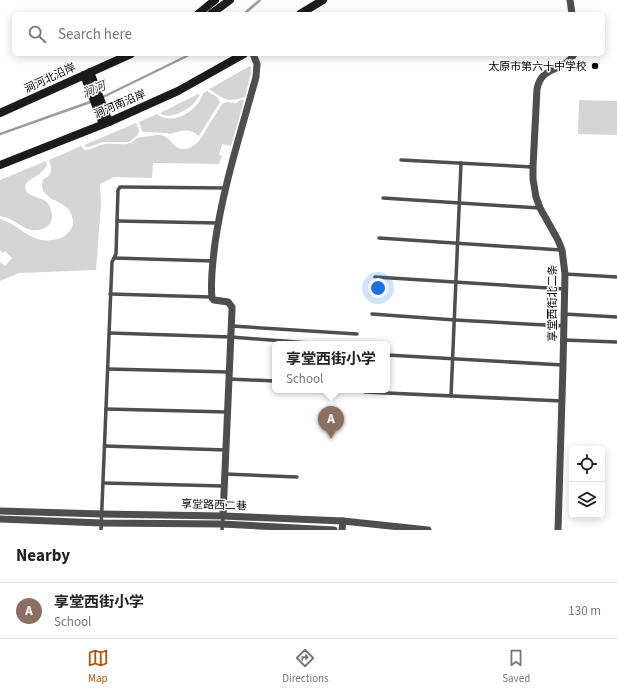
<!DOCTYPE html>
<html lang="en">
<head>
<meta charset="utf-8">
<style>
	body { margin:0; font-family:"Source Sans 3","Noto Sans SC",sans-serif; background:#f2f2f2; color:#222 }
	.controls { position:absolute; right:12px; bottom:12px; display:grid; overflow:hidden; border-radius:6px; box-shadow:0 2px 10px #0003 }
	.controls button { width:36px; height:36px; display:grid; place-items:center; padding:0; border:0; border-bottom:1px solid #e0e0e0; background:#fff; color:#222; font:20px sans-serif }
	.you { position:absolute; left:378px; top:288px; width:14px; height:14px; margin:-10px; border:3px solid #fff; border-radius:50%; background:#1a73e8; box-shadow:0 0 0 6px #1a73e833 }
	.badge { display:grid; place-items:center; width:26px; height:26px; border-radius:50%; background:#b45309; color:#fff; font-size:13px; font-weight:700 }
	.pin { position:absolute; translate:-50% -33px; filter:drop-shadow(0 1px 2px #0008) }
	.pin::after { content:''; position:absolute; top:21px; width:14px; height:12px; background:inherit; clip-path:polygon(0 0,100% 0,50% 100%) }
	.popup { position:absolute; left:272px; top:341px; width:118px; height:52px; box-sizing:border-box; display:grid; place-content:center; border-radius:6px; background:#fff; filter:drop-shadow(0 1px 3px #0005); font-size:13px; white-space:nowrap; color:#767676 }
	.popup b { font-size:15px; color:#222 }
	.popup::after { content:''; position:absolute; left:50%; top:100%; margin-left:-8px; border:8px solid transparent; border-top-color:#fff }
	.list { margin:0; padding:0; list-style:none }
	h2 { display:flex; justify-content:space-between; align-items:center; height:52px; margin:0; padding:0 16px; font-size:17px }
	h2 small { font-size:13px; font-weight:400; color:#767676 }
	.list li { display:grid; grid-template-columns:26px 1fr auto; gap:12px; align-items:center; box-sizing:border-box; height:56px; padding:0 16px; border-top:1px solid #e0e0e0 }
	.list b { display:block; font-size:15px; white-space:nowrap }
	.list p { margin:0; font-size:13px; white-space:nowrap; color:#767676 }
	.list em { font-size:13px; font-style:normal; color:#767676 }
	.icon { flex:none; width:22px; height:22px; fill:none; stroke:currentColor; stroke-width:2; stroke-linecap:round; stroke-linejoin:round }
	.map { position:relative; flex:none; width:617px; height:530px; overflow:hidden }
	.search { position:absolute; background:#fff; box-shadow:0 2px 10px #0003; left:12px; right:12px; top:12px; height:44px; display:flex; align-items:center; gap:10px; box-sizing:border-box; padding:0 14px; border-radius:6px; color:#767676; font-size:15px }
	.sheet { height:108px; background:#fff }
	nav { display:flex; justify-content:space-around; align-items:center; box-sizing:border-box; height:56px; border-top:1px solid #e0e0e0; background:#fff; font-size:11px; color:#767676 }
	nav a { display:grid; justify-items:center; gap:2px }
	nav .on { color:#b45309 }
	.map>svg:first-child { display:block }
</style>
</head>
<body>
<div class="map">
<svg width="617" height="530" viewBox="0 0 617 530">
	<rect width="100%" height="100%" fill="#fff"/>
	<g fill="#d5d5d5">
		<path d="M250,66L251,67V73L245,97C226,103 224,99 209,89Z"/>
		<path d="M207,91L217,97L220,102L199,136C189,127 181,131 170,134L167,133L143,132L141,129L139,122L157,114C173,127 199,110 203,93Z"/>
		<path d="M198,94L200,95C197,99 195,102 192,105C184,112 168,120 160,113Z"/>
		<path d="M242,99L244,101L231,146L222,144L219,155L222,156L219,164L153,163L152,178L114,177L100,184L101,204L96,270L19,273L0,281V262L5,266L12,258L5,251L3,253L0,250V219C21,225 32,246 57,239C63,238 68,234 71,229C76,221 71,209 63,205C57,201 50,199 45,193C41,189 42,184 43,179C53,176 52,168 49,160L81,146L84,150C94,150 97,145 105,144C112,143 120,145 127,144C132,143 134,140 138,138C141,137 156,135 159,135C172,135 174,154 189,148C193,146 196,144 199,141L222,104L226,102L236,103Z"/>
		<path d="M579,100L617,101V135L578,134Z"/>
		<path d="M136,123L139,130L138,135L129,142H103L89,147H87L85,146L84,145Z"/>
		<path d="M46,161L47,166C44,169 42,172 38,175C34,178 25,181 25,187C25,196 39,197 44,200C49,203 51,209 52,214C54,227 39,233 28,229C24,228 21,225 17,223C12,220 6,217 0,216V180Z"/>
	</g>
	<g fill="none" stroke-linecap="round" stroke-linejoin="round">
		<g stroke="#9c9c9c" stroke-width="2.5">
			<path d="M244,14L260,0"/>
			<path d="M101,98L191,54"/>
			<path d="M0,134L93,101"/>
		</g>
		<g stroke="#4e4e4e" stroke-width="3.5">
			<path d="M401,160L533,167"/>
			<path d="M383,198L539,208"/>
			<path d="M117,221L218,223"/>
			<path d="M379,238L561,250"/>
			<path d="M114,258L213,261"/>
			<path d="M565,274L617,277"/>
			<path d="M375,277L565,289"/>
			<path d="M110,294L211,297"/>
			<path d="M372,314L455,320L564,326"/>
			<path d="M564,314L617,317"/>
			<path d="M232,326L357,334"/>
			<path d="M110,333L231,337L309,343"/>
			<path d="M564,340L617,342"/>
			<path d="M387,355L563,365"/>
			<path d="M108,369L229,372"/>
			<path d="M229,379L275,381"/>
			<path d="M365,392L562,401"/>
			<path d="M451,396L461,163"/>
			<path d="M106,409L227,412"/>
			<path d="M105,446L226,450"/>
			<path d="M225,474L297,477"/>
			<path d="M104,483L224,486"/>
			<path d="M101,530L112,262L116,254L118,190L120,187H122L225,188"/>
			<path d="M222,530L223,516"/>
		</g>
		<g stroke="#4e4e4e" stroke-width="7">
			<path d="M570,0L572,14"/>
			<path d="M0,511L102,514L223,516L343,521L428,530"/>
			<path d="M223,516L232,310V307L228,302L214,300L212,298C210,280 213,261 215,243C223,187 241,132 256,77L257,64L253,54"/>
			<path d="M0,519L102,523L222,524L334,530"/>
			<path d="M342,530L343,521"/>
			<path d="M558,530L563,365L565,274L562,250L558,240L540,208L536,197L533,179V167L537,89C542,64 564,73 574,54"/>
		</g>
		<g stroke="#1b1b1b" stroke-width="8">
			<path d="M198,14L215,0"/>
			<path d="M211,14L230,0"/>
			<path d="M300,14L323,0"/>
			<path d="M90,72L109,122"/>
			<path d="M84,75L103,124"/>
			<path d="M0,113L131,54"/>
			<path d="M0,165L109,122L178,91L244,54"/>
		</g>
	</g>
	<circle fill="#000" stroke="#fff" stroke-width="1.5" cx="595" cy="66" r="4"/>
	<g text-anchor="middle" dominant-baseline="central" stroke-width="3" stroke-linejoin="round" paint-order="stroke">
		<g font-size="11" fill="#000" stroke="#fff" text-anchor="end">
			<text x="587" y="66">太原市第六十中学校</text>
		</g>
		<g font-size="11" fill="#000" stroke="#fff">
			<text transform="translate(50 78) rotate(-25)">涧河北沿岸</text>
			<text transform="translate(120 104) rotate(-23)">涧河南沿岸</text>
			<text transform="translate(552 303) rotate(-90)">享堂西街北二条</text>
			<text transform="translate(214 505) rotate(2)">享堂路西二巷</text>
		</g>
		<g font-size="12" font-style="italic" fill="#3d3d3d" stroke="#fff">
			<text transform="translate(94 90) rotate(-22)">涧河</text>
		</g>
	</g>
</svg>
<div class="controls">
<button><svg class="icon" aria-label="locate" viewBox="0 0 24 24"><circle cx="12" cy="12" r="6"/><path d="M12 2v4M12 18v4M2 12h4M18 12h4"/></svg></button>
<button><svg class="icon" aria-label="layers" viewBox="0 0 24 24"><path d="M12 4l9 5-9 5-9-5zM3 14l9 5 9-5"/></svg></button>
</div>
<div class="you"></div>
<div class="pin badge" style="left:331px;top:439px;background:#8d6e63">A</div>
<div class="popup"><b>享堂西街小学</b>School</div>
<div class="search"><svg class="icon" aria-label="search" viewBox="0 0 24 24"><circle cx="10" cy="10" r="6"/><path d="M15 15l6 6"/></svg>Search here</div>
</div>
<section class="sheet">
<h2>Nearby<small></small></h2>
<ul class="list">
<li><span class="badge" style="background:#8d6e63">A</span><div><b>享堂西街小学</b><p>School</p></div><em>130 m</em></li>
</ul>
</section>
<nav>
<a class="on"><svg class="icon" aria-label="map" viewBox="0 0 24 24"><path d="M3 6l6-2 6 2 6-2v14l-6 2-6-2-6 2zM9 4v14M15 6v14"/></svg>Map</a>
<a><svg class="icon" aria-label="directions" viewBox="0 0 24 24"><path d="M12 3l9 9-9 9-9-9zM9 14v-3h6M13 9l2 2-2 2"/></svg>Directions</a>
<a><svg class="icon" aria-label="saved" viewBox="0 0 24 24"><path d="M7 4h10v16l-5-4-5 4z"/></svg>Saved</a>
</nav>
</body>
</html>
